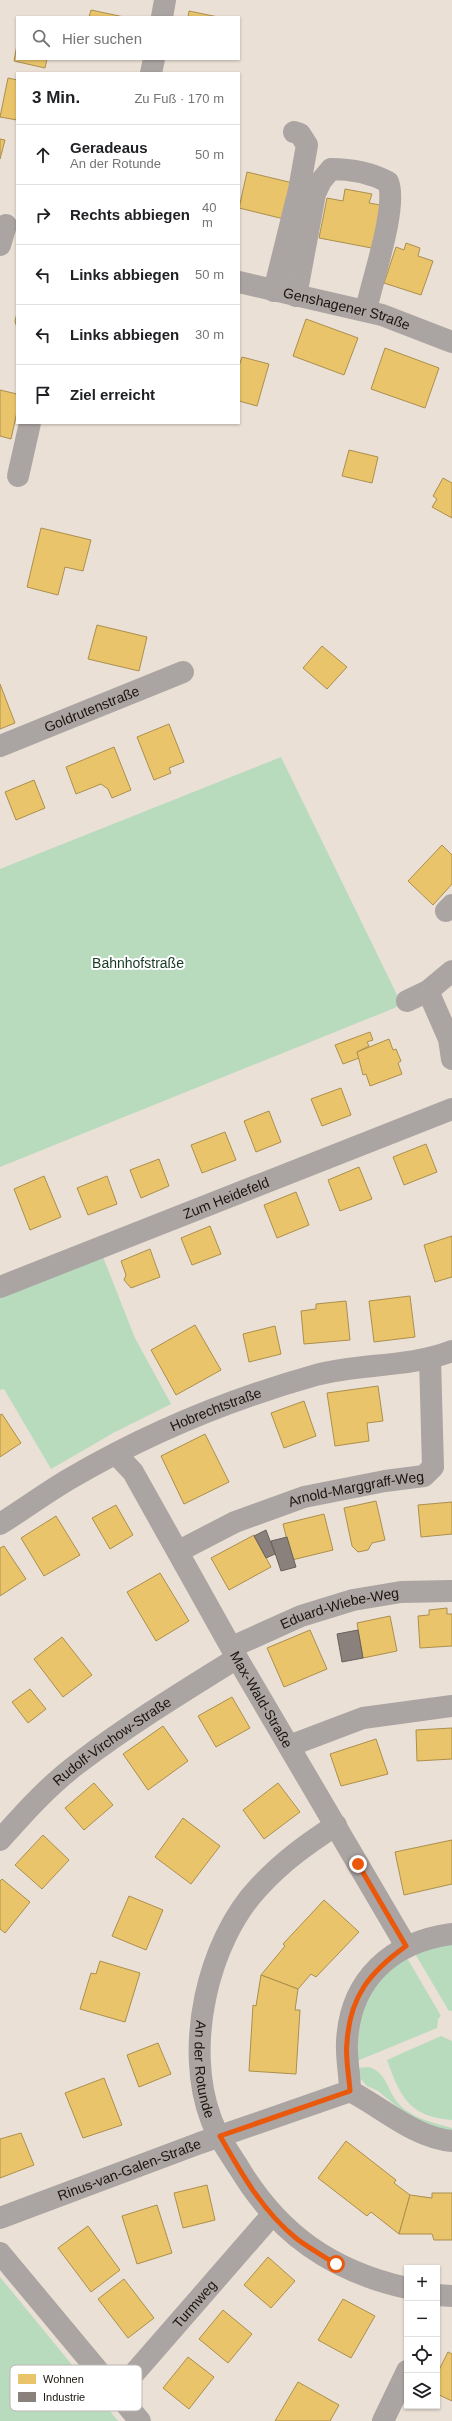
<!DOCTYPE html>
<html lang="de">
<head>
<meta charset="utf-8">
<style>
	body { margin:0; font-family:Arial,sans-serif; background:#f2f2f2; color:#202124 }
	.controls { position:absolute; right:12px; bottom:12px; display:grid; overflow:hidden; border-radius:0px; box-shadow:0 1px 3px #0004 }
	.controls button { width:36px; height:36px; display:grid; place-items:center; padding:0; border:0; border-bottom:1px solid #e0e0e0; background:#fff; color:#202124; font:20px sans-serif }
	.stop { position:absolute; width:12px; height:12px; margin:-9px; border:3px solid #ea580c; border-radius:50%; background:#fff }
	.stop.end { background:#ea580c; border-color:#fff; box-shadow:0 1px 4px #0008 }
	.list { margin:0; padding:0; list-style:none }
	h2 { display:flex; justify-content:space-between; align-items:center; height:52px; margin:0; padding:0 16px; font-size:17px }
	h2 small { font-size:13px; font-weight:400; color:#757577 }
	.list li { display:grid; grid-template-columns:26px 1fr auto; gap:12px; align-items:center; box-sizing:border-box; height:60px; padding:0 16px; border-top:1px solid #e0e0e0 }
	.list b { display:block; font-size:15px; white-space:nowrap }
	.list p { margin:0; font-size:13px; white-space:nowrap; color:#757577 }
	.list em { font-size:13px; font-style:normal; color:#757577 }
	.icon { flex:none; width:22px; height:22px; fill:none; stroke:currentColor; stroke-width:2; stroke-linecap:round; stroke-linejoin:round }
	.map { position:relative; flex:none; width:452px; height:2421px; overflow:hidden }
	.search { position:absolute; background:#fff; box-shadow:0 1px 3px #0004; left:16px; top:16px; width:224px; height:44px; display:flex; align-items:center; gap:10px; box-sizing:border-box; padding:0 14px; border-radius:0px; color:#757577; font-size:15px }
	.panel { position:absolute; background:#fff; box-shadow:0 1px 3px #0004; left:16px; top:72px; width:224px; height:352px; border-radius:0px }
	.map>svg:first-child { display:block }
</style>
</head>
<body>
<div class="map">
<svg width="452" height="2421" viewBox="0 0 452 2421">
	<rect width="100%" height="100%" fill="#ebe0d5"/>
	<g fill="#b8dbbe">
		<path d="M281,757L402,1005L0,1167V869Z"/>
		<path d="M103,1257L135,1338L171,1404L115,1432L51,1469L4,1389L0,1390V1297Z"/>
		<path d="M452,1943V2011H449L414,1952Z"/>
		<path d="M406,1956L441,2016L438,2019L437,2028L357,2061L359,2018L376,1984Z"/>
		<path d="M441,2036L452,2041V2120C409,2117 400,2096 387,2060Z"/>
		<path d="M369,2067C387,2073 387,2090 398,2103C411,2118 434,2123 452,2128V2133L410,2117L378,2091L367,2086L359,2077L358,2068Z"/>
		<path d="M0,2277L118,2421H0Z"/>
	</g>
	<g fill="#e9c46a" stroke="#ab8f4e">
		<path d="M91,10L124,17H89Z"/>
		<path d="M189,11L218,17H188Z"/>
		<path d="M17,45V59H47L45,68L14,61Z"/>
		<path d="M8,78L17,80V120L0,117Z"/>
		<path d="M0,139L5,140L0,159Z"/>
		<path d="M247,172L297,184L288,220L239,208Z"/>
		<path d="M345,189L372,194L369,203L386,206L377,249L319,238L327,198L343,201Z"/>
		<path d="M406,243L420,248L418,256L433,261L421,295L384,283L396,247L404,250Z"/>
		<path d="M17,313V328L15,321Z"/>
		<path d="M306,319L358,338L344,375L293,356Z"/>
		<path d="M385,348L439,368L425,408L371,389Z"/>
		<path d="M242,357L269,364L257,406L239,401V366Z"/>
		<path d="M0,390L17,394V412L11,439L0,436Z"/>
		<path d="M349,450L378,457L372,483L342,476Z"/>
		<path d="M443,478L452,483V518L432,507L437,499L433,496Z"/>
		<path d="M41,528L91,540L83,571L65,567L58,595L27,587Z"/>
		<path d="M97,625L147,637L139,671L88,659Z"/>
		<path d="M322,646L347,667L327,689L303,668Z"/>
		<path d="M0,684L15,723L0,729Z"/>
		<path d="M169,724L184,762L169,768L171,773L154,780L137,737Z"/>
		<path d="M114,747L131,790L112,798L108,789L101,784L76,794L66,767Z"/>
		<path d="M34,780L45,808L16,820L5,792Z"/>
		<path d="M442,845L452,855V884L433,905L408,881Z"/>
		<path d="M370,1032L373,1040L367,1042L369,1046L357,1052L359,1058L343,1064L335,1045Z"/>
		<path d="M389,1039L393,1050L396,1049L401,1061L398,1063L402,1074L370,1086L366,1074L363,1075L357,1052Z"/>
		<path d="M341,1088L351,1115L322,1126L311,1099Z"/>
		<path d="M269,1111L281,1142L256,1152L244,1121Z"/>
		<path d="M225,1132L236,1160L202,1173L191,1145Z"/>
		<path d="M426,1144L437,1172L404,1185L393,1157Z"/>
		<path d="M159,1159L169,1186L141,1198L130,1170Z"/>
		<path d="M359,1167L372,1199L340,1211L328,1180Z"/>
		<path d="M44,1176L61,1217L30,1230L14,1189Z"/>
		<path d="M107,1176L117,1204L88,1215L77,1188Z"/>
		<path d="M296,1192L309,1225L277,1238L264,1205Z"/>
		<path d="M210,1226L221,1254L192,1265L181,1238Z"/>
		<path d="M452,1236V1277L435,1282L424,1245Z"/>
		<path d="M150,1249L160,1277L131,1288L124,1280L126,1275L121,1261Z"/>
		<path d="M410,1296L415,1337L374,1342L369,1301Z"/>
		<path d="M346,1301L350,1340L304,1344L301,1311L316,1309V1304Z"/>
		<path d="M195,1325L221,1370L176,1395L151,1350Z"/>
		<path d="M275,1326L281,1354L249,1362L243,1334Z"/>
		<path d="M378,1386L383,1421L367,1423L369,1441L335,1446L327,1393Z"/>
		<path d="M304,1401L316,1436L284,1448L271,1413Z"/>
		<path d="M2,1414L21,1443L0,1457V1415Z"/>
		<path d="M205,1434L229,1482L184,1504L161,1456Z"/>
		<path d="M376,1501L385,1540L372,1543L368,1550L358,1552L352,1546L344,1508Z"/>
		<path d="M452,1502V1534L421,1537L418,1505Z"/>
		<path d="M116,1505L133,1535L110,1549L92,1518Z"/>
		<path d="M324,1514L333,1550L292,1560L283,1524Z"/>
		<path d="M56,1516L80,1555L44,1576L21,1538Z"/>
		<path d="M254,1535L271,1567L229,1590L211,1558Z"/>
		<path d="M4,1546L26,1579L0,1596V1548Z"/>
		<path d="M160,1573L189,1621L156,1641L127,1592Z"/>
		<path d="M447,1608V1614H452V1646L420,1648L418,1616L429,1615V1610Z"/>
		<path d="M390,1616L397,1651L363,1658L357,1623Z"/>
		<path d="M310,1630L327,1669L284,1687L267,1648Z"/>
		<path d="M62,1637L92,1675L63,1697L34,1659Z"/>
		<path d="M30,1689L46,1709L28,1723L12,1702Z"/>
		<path d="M232,1697L250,1728L216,1747L198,1716Z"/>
		<path d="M163,1726L188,1761L148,1790L123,1754Z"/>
		<path d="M452,1728V1759L417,1761L416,1730Z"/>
		<path d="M376,1739L388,1774L341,1786L330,1754Z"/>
		<path d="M94,1783L113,1805L84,1830L65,1808Z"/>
		<path d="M278,1783L300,1812L264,1839L243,1810Z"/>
		<path d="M183,1818L220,1846L191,1884L155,1857Z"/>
		<path d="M43,1835L69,1860L42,1889L15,1865Z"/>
		<path d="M452,1840V1884L404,1895L395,1852Z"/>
		<path d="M2,1879L30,1902L5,1933L0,1929V1881Z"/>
		<path d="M129,1896L163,1910L146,1950L112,1936Z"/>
		<path d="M324,1900L359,1932L316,1977L311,1974L298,1989L261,1975L285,1946L283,1944Z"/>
		<path d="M100,1961L140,1973L125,2022L80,2009L91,1973L96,1974Z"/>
		<path d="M261,1975L298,1989L295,2010H300L296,2074L249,2071L253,2005L256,2006Z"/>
		<path d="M158,2043L171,2074L139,2087L127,2055Z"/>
		<path d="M104,2078L122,2125L83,2138L65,2093Z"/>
		<path d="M21,2133L34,2165L0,2178V2139Z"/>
		<path d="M346,2141L396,2180L394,2183L410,2195L399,2234L371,2212L367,2216L318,2178Z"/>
		<path d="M207,2185L215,2220L183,2228L174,2193Z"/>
		<path d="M432,2193H452V2240H434L432,2234H399L410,2195L432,2198Z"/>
		<path d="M157,2205L172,2253L137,2264L122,2216Z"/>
		<path d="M88,2226L120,2270L91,2292L58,2248Z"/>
		<path d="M268,2257L295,2281L271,2308L244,2285Z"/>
		<path d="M124,2279L154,2318L128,2338L98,2299Z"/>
		<path d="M343,2299L375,2316L351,2358L318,2340Z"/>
		<path d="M223,2310L252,2334L228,2363L199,2339Z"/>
		<path d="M448,2352L452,2354V2401L437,2394V2374Z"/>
		<path d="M188,2357L214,2377L189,2409L163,2388Z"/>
		<path d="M298,2382L339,2405L330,2421H275Z"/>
	</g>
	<g fill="#8a817c" stroke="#69605b">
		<path d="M266,1530L275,1554L266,1558L254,1536Z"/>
		<path d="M287,1537L296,1567L281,1571L271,1541Z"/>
		<path d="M358,1630L363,1658L342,1662L337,1634Z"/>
	</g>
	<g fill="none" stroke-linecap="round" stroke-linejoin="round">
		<g stroke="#aaa4a2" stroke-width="22">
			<path d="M162,17L165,0"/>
			<path d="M151,73L154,59"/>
			<path d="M0,245L6,225"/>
			<path id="s1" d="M239,282L382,315L452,342"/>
			<path d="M274,291L299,190L307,145L300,134L294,132"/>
			<path d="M296,296L315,194L321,181L331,169C351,169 371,173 388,182C398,206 372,281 366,310"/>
			<path d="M18,476L30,423"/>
			<path id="s2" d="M0,746L183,672"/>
			<path d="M446,911L452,905"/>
			<path d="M428,991L449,1039L452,1059"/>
			<path d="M407,1001L428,991L452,971"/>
			<path id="s3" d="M0,1287L452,1109"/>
			<path id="s4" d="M116,1454L133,1472L237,1658L406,1946"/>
			<path id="s5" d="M0,1524C24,1509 47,1492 71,1478C148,1433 230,1399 316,1375C360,1363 408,1368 452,1351"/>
			<path id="s6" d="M179,1551L235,1522L304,1497L385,1481L424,1476L433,1467L430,1359"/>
			<path id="s7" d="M232,1647L301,1616L353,1600L401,1592L452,1591"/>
			<path d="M289,1746L363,1718L452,1706"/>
			<path id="s8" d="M336,1825C307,1844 283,1861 259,1887C207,1942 184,2048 211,2119C217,2136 229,2152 239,2168C279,2234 331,2271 407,2288"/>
			<path id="s9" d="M0,1840C25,1812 50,1784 80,1762C130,1724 184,1691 237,1658"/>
			<path d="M350,2091C350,2075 346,2058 347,2042C350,1979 392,1942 452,1934"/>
			<path id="s10" d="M0,2218L200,2143L350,2091C383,2108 415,2138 452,2141"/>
			<path d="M0,2253L140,2421"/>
			<path d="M437,2295L452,2296"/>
			<path id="s11" d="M117,2393L272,2215"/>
			<path d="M383,2421L407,2371"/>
		</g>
	</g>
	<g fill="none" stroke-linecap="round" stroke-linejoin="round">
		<path stroke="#ea580c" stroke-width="5" d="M336,2264C323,2256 309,2248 297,2239C263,2212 241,2173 220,2136L350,2091C349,2075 345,2057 347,2042C350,1996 370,1972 406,1946L358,1864"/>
	</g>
	<g text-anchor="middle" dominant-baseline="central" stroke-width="4" stroke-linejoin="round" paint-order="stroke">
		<g font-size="14" fill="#1b140d" stroke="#fff">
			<text stroke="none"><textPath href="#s1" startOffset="111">Genshagener Straße</textPath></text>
			<text stroke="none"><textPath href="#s2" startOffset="99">Goldrutenstraße</textPath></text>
			<text stroke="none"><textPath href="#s3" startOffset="243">Zum Heidefeld</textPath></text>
			<text stroke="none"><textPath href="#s5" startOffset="245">Hobrechtstraße</textPath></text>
			<text stroke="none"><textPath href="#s6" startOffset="189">Arnold-Marggraff-Weg</textPath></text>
			<text stroke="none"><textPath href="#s7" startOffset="115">Eduard-Wiebe-Weg</textPath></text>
			<text stroke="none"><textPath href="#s4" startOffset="286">Max-Wald-Straße</textPath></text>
			<text stroke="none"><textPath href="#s9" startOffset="150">Rudolf-Virchow-Straße</textPath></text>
			<text stroke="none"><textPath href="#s8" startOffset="296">An der Rotunde</textPath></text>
			<text stroke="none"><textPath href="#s10" startOffset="138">Rinus-van-Galen-Straße</textPath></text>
			<text stroke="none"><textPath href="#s11" startOffset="118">Turmweg</textPath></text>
		</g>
		<g font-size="14" fill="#163825" stroke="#fff">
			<text x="138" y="963">Bahnhofstraße</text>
		</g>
	</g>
	<rect x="10" y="2365" width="132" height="46" rx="6" fill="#fff" stroke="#bbb8b6" stroke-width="1"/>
	<rect x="18" y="2374" width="18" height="10" fill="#e9c46a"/>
	<rect x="18" y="2392" width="18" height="10" fill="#8a817c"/>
	<g font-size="11" fill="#1b140d">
		<text x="43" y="2383">Wohnen</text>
		<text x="43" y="2401">Industrie</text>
	</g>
</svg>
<div class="controls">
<button>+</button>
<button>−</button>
<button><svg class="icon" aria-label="locate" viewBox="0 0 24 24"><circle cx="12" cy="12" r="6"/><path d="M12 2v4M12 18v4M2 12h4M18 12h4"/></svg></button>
<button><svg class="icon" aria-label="layers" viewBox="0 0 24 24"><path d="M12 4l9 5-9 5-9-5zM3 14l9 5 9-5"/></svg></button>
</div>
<div class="stop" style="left:336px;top:2264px"></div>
<div class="stop end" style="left:358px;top:1864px"></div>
<div class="search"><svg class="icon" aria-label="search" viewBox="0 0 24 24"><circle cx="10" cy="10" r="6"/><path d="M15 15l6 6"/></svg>Hier suchen</div>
<section class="panel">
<h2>3 Min.<small>Zu Fuß · 170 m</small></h2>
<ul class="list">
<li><svg class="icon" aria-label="ahead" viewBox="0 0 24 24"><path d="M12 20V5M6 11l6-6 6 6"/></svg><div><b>Geradeaus</b><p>An der Rotunde</p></div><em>50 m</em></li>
<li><svg class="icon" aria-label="right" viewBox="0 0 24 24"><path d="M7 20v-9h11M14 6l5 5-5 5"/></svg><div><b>Rechts abbiegen</b></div><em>40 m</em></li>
<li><svg class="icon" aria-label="left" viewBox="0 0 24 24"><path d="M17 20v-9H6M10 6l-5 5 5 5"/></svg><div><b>Links abbiegen</b></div><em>50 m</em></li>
<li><svg class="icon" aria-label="left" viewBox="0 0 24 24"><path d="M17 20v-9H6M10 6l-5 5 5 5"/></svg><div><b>Links abbiegen</b></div><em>30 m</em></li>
<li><svg class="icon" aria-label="arrive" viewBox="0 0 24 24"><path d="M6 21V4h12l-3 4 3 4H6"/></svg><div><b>Ziel erreicht</b></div></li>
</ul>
</section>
</div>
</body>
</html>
